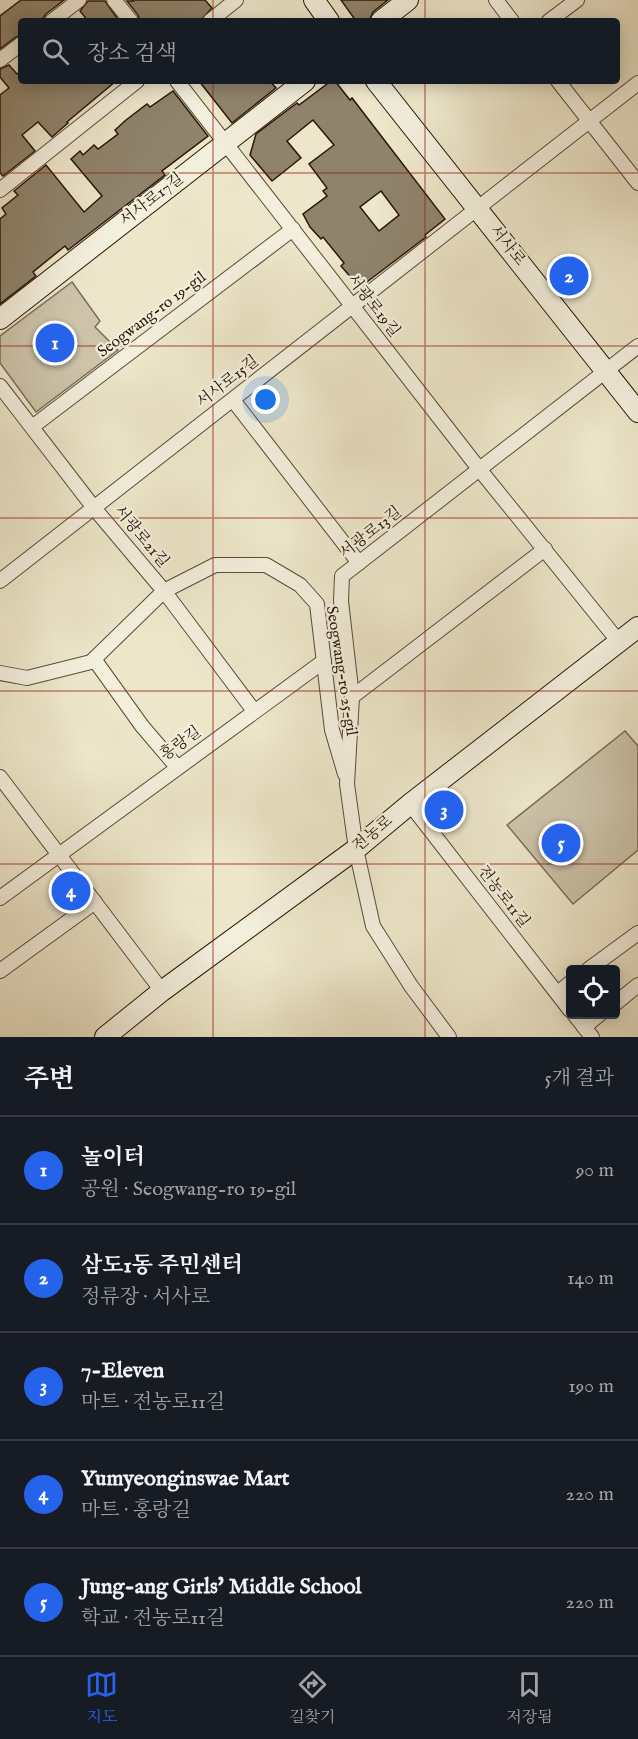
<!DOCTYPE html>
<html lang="ko">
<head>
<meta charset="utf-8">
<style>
	body { margin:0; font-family:"IM FELL English","Noto Serif KR",serif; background:#242831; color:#f1f3f6 }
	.controls { position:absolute; right:18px; bottom:18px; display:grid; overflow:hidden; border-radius:6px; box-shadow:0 3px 15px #0003 }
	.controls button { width:54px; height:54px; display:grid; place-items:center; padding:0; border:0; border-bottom:2px solid #363941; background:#171b24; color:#f1f3f6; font:30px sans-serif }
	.you { position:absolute; left:266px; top:400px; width:21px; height:21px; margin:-15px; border:4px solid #fff; border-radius:50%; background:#1a73e8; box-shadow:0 0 0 9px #1a73e833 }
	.badge { display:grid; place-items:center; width:39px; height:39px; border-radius:50%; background:#2563eb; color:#fff; font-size:20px; font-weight:700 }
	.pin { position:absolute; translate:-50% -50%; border:3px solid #fff; box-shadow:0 2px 6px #0006 }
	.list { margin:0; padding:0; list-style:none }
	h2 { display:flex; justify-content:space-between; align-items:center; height:78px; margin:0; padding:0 24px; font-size:26px }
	h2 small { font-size:20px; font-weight:400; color:#9ea1a6 }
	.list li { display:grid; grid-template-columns:39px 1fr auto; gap:18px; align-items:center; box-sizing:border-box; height:108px; padding:0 24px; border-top:2px solid #363941 }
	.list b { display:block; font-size:22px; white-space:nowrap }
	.list p { margin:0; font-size:20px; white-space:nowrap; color:#9ea1a6 }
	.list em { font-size:20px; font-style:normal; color:#9ea1a6 }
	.icon { flex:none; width:33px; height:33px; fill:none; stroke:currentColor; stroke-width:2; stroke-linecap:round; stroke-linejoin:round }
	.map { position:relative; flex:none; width:638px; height:1037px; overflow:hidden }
	.search { position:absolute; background:#171b24; box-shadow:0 3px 15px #0003; left:18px; right:18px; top:18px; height:66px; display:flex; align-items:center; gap:15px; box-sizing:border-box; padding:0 21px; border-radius:6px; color:#9ea1a6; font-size:22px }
	.sheet { height:618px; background:#171b24 }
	nav { display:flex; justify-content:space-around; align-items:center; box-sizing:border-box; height:84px; border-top:2px solid #363941; background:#171b24; font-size:16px; color:#9ea1a6 }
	nav a { display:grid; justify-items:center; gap:3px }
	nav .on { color:#2563eb }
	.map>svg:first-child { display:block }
</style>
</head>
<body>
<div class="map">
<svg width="638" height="1037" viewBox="0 0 638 1037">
	<rect width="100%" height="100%" fill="#ede6ca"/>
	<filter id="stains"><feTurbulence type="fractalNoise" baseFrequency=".00333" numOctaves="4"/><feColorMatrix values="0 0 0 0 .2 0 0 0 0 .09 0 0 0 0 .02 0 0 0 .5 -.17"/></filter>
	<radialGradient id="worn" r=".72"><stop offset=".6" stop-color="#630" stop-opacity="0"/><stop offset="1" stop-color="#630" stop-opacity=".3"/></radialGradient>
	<g fill="#ccc3a9" stroke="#7b6d58" stroke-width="1.5">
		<path d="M72,282L100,321L95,327L118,350L36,412L0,363V336Z"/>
		<path d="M625,731L638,746V850L573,904L507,825Z"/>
	</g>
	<g fill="#8f836c" stroke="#2a1707" stroke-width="1.5" fill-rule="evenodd">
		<path d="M21,0H64L46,14L41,21H21V35L16,37L0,49V16Z"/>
		<path d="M132,0H205L212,8L200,21H140L138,15L127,1H133Z"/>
		<path d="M341,0H388L373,12L369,21H356Z"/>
		<path d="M88,1H105L119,21H88L80,11Z"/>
		<path d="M9,65L17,74L21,71V81H116L67,122L68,123L52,137L38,122L22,135L35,151L3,176L0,173V95L9,88L0,77V69Z"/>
		<path d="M199,81H270L276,88L232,123Z"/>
		<path d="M331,81H335L350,100L352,98L445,219L425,235L426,237L363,285L354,281L341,266L344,263L323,237L321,239L310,227L303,214L327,196L323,191L327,188L309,164L334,145L313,120L287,141L301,158L272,181L250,155L256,134L297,103L299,105ZM381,191L399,215L379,231L360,207Z"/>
		<path d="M173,91L208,136L162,171L165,175L68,250L65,246L33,272L36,276L0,304V219L6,214L2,208L18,195L14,191L46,165L84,212L102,196L71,159L80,151L83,155L94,145L98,149L118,134L115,130L126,120L147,104L150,107Z"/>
	</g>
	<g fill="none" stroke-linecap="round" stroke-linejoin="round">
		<g stroke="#5b4b38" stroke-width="16">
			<g id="street">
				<path d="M114,0L131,21"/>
				<path d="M496,0L512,21"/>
				<path d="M52,21L79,0"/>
				<path d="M210,21L236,0"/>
				<path d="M549,21L577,0"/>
				<path d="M0,60L21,44"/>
				<path d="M177,81L480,470L619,642"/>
				<path d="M558,81L638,183"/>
				<path d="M0,190L137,81"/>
				<path d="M0,386L94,508L164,591L254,711"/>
				<path d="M233,400L359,563"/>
				<path d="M32,427L293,229"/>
				<path d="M0,581L638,83"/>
				<path d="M94,659L142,726L177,767"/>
				<path d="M0,673L27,678L91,662L164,591L215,565H266L300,585L317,604L332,730L345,774"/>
				<path d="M352,697L545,549"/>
				<path d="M0,777L162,991"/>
				<path d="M410,804L570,1010"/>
				<path d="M0,898L324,661"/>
				<path d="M589,969L638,933"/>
				<path d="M0,971L95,902"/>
				<path d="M558,993L570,983"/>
				<path d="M616,1003L638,985"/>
				<path d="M574,1014L592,1037"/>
				<path d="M584,1027L600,1014"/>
				<path d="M449,1037L411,986L373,926L356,849L347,784L352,697L341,601L342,576L638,346"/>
			</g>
		</g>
		<g stroke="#2a1707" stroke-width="22">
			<g id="secondary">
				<path d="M314,0L329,21"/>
				<path d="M381,21L408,0"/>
				<path d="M376,81L638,412"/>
				<path d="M0,319L305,81"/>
				<path d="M105,1037L162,991L356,849L410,804L638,627"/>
			</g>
		</g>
		<use href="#street" stroke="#f3efdd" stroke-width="14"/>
		<use href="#secondary" stroke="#f3efdd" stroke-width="20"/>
	</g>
	<path fill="none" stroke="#8f2418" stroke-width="1.5" stroke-opacity="0.55" d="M213,0V21M425,0V21M213,81V1037M425,81V1037M0,173H638M0,346H638M0,518H638M0,691H638M0,864H638"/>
	<g text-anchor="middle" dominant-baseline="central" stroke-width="4.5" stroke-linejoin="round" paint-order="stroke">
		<g font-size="16" fill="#2a1707" stroke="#f3efdd">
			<text transform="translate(152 200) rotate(-38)">서사로17길</text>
			<text transform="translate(507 246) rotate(51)">서사로</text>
			<text transform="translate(373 306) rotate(52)">서광로19길</text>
			<text transform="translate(152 315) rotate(-37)">Seogwang-ro 19-gil</text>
			<text transform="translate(228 382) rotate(-38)">서사로15길</text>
			<text transform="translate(371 533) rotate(-38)">서광로13길</text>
			<text transform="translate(141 537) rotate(50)">서광로21길</text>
			<text transform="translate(341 671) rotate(81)">Seogwang-ro 25-gil</text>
			<text transform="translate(181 744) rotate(-36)">홍랑길</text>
			<text transform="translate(373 834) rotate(-40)">전농로</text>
			<text transform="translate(503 897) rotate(52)">전농로11길</text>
		</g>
	</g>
	<rect width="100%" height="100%" filter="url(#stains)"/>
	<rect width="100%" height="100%" fill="url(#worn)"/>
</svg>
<div class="controls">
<button><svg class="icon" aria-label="locate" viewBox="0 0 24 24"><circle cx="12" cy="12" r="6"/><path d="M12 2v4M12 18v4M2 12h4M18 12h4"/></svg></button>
</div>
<div class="you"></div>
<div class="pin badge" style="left:55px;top:343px">1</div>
<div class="pin badge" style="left:569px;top:276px">2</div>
<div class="pin badge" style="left:444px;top:810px">3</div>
<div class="pin badge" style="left:71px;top:891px">4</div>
<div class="pin badge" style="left:561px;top:843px">5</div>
<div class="search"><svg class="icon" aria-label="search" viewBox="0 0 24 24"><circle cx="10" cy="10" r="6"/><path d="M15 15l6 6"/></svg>장소 검색</div>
</div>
<section class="sheet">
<h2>주변<small>5개 결과</small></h2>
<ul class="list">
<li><span class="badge">1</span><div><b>놀이터</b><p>공원 · Seogwang-ro 19-gil</p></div><em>90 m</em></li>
<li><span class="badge">2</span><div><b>삼도1동 주민센터</b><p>정류장 · 서사로</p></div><em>140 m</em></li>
<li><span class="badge">3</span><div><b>7-Eleven</b><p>마트 · 전농로11길</p></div><em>190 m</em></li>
<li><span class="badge">4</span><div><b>Yumyeonginswae Mart</b><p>마트 · 홍랑길</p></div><em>220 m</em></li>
<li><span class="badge">5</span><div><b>Jung-ang Girls' Middle School</b><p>학교 · 전농로11길</p></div><em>220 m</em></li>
</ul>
</section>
<nav>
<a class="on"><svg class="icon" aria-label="map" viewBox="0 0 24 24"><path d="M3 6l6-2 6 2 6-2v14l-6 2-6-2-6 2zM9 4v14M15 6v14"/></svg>지도</a>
<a><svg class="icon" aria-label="directions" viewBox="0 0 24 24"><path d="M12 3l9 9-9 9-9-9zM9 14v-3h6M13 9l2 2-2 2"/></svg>길찾기</a>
<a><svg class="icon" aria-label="saved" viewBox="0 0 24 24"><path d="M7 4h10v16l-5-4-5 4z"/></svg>저장됨</a>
</nav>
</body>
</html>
